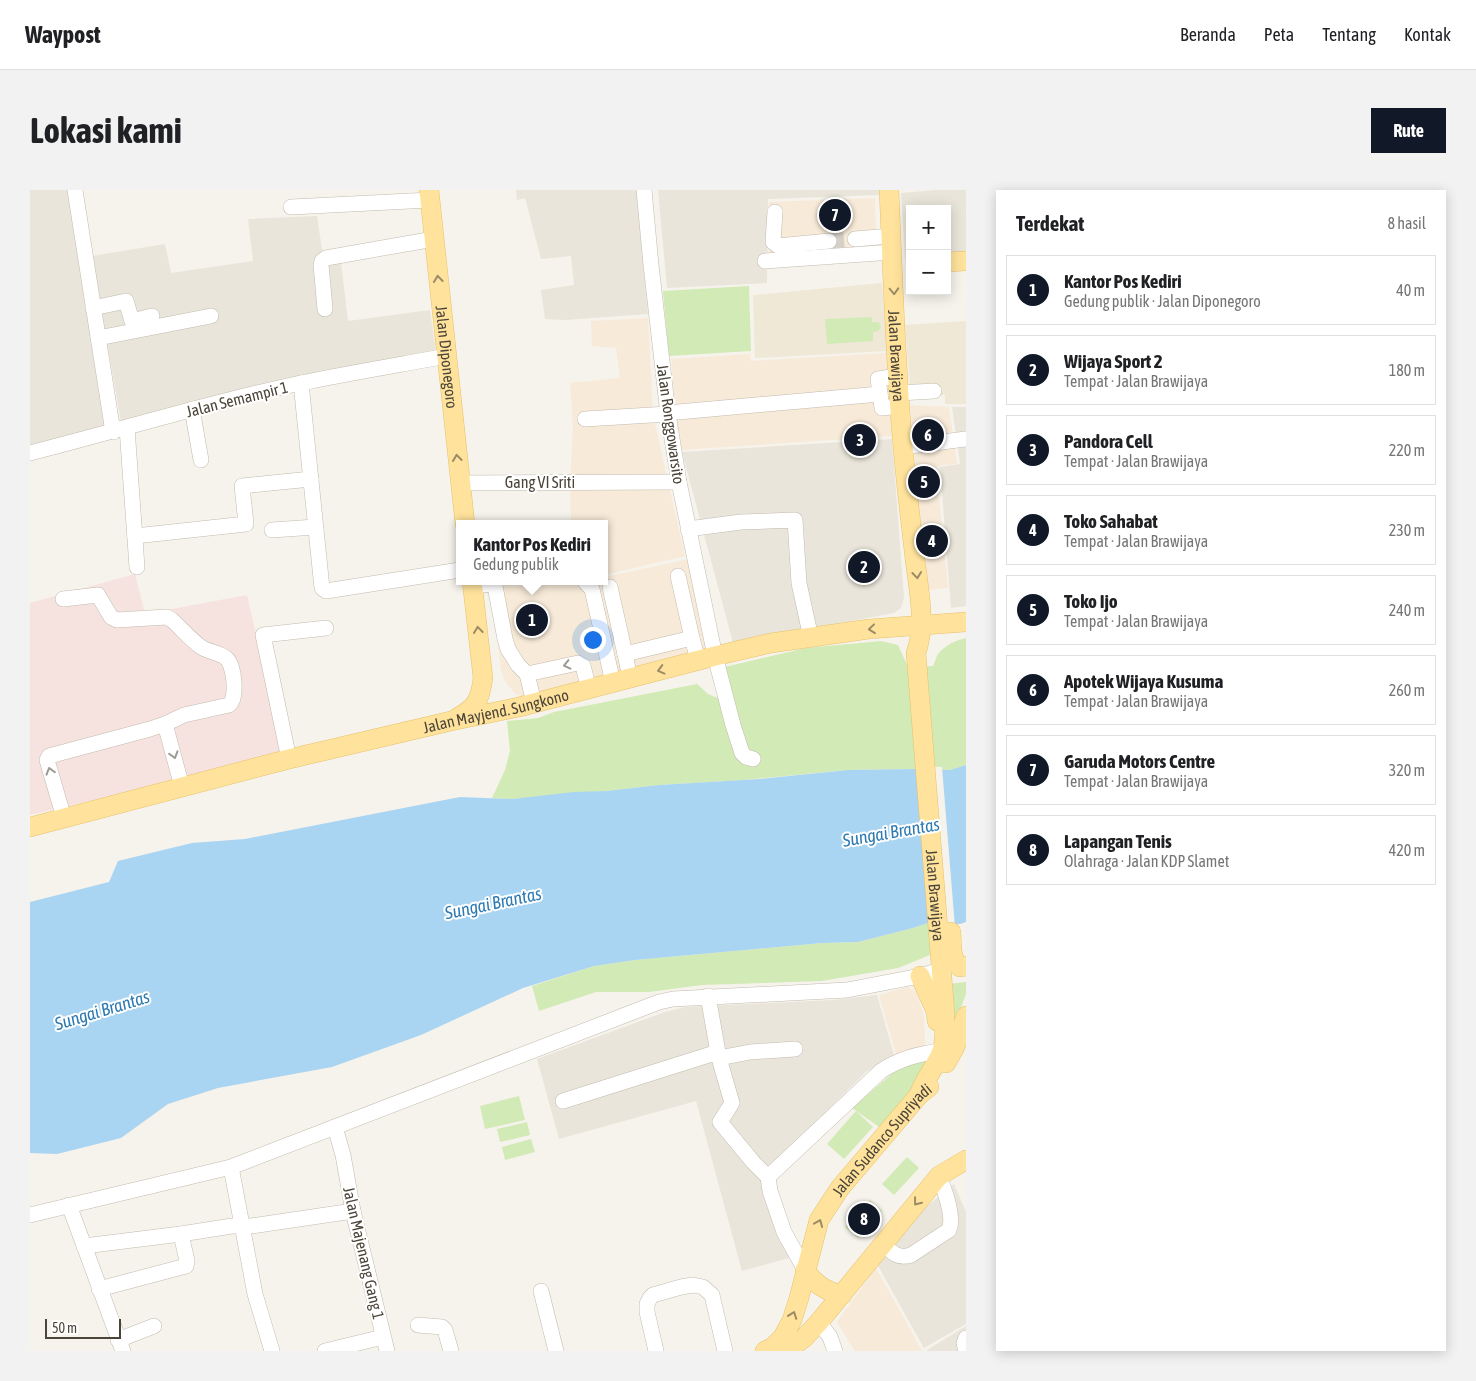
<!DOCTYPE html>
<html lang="id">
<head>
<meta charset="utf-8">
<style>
	body { margin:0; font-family:"Asap Condensed",sans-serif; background:#f2f2f2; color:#202124 }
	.controls { position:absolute; right:15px; top:15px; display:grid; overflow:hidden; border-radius:0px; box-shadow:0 2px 12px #0003 }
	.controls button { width:45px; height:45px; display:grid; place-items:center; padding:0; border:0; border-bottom:1px solid #e0e0e0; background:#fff; color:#202124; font:25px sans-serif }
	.scale { position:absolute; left:15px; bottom:12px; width:76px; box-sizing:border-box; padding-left:5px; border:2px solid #4b4439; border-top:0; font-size:14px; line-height:18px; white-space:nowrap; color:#4b4439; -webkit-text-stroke:4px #fff; paint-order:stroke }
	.you { position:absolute; left:562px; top:449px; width:18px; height:18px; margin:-12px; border:4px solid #fff; border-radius:50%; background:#1a73e8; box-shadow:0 0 0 8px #1a73e833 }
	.badge { display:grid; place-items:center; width:32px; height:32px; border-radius:50%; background:#111827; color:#fff; font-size:16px; font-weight:700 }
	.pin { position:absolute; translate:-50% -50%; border:2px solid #fff; box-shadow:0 1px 5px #0006 }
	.popup { position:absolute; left:426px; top:330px; width:152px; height:65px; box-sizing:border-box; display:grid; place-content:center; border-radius:0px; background:#fff; filter:drop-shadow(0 1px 4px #0005); font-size:16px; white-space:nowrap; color:#757577 }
	.popup b { font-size:19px; color:#202124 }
	.popup::after { content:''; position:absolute; left:50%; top:100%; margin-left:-10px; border:10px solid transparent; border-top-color:#fff }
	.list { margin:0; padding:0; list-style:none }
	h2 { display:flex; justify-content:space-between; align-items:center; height:65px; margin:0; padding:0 20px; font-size:21px }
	h2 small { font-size:16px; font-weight:400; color:#757577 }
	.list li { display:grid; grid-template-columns:32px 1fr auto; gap:15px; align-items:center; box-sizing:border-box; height:70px; margin:0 10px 10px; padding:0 10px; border:1px solid #e0e0e0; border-radius:0px }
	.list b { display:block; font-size:19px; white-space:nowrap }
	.list p { margin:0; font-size:16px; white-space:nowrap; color:#757577 }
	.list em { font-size:16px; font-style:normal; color:#757577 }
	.map { position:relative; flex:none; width:936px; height:1161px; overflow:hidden; border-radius:0px }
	header { display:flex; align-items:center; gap:30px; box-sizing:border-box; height:70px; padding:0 25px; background:#fff; border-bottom:1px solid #e0e0e0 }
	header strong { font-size:24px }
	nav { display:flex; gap:28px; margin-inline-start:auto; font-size:18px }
	.intro { display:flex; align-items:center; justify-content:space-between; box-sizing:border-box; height:120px; padding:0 30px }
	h1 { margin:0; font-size:35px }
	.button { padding:12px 22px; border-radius:0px; background:#111827; color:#fff; font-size:18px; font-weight:700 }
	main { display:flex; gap:30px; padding:0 30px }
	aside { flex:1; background:#fff; border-radius:0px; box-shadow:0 2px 12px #0003 }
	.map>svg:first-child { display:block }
</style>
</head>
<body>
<header>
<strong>Waypost</strong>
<nav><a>Beranda</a><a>Peta</a><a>Tentang</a><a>Kontak</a></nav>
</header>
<div class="intro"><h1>Lokasi kami</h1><a class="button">Rute</a></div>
<main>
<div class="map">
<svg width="936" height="1161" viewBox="0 0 936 1161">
	<rect width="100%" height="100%" fill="#f6f3ec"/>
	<g fill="#eae5da">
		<path d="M0,0H41L76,238L0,259Z"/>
		<path d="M486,0H607L618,124L535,130L515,129L511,100L544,95L541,66L511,69L495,8L487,10Z"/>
		<path d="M628,0H849L850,5L738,9L737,93L637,98Z"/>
		<path d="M906,0H936V66L917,67V19H880V68L875,69L871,3Z"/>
		<path d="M287,26L294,73L311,72L318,131L400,120L406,162L294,180L234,193L91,232L62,66L135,54L141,83L223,71L218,29Z"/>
		<path d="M922,217H936V416L921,418L910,277L930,274Z"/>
		<path d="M862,249L874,408L871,418L864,423L703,453L652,262Z"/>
		<path d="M847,805L864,865L836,882L738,979L759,1068L712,1081L666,911L529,949L507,869L635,822L656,817L803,810Z"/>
		<path d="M924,994L936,1022V1134L894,1158L847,1074L886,1025Z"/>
		<path d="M936,1136V1161H897V1160Z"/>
	</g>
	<g fill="#f7ead8">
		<path d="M845,8L846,63L739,74V12Z"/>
		<path d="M618,128L623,225L655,366L575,385L574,334H541L540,295L543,237L540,193L590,188L586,158L562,156L561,131Z"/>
		<path d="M858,163L863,246L649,260L641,169L720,164L721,171Z"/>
		<path d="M880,215L919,217L927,274L906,276L918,398L896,400Z"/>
		<path d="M659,369L679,457L518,504L497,508L486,504L476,493L471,480L460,391H574L575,387Z"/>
		<path d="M877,797L886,802L894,825L895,857L866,864L849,805Z"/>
		<path d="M846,1078L892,1161H825L807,1132Z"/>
	</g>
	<g fill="#efe8d6">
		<path d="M852,93L857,161L725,168L723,105Z"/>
		<path d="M936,131V214H915V205L881,206L875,135Z"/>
	</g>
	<path fill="#f6e3e0" d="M105,384L115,424L217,405L254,565L0,625V413Z"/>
	<g fill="#d2eab5">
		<path d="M719,96L721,161L639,166L633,101Z"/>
		<path d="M842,127V132H849L851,138L848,141L843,142V151L797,154L795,129Z"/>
		<path d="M936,448V575L920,580L883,579L818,580L714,590L629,595L577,601L482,609L462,608L475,580L480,561L477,531L508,528L524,522L667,494L678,504L690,509L686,479L776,458L851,451L868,455L878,477L903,476C905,472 906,467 908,464C914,456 926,450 936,448Z"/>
		<path d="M898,733L903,762L900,765L868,778L792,791L672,795L619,802H566L509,821L502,796L564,776L605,770L792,753L828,752L883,738Z"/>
		<path d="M936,792V804L925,834L919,794Z"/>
		<path d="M899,859L902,875L852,939L822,918L879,869Z"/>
		<path d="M489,906L495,930L455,939L450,916Z"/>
		<path d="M826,921L843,937L814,969L797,954Z"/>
		<path d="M497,932L500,945L470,952L467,939Z"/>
		<path d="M501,949L505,962L475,970L472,957Z"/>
		<path d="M877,967L889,978L864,1005L852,994Z"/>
		<path d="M840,1010L852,1021L828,1048L815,1037Z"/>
	</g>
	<path fill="#a9d4f2" d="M936,575V732L930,734L898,733L883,738L828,752L792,753L605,770L564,776L493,798L391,845L302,877L188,898L138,914L91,948L27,964L0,963V712L79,692L88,671L162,653L215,649L430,607L482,609L544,602L577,601L629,595L730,589L818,580L883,579L920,580Z"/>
	<path fill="#f6f3ec" d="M889,576L912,577L925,737L902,735Z"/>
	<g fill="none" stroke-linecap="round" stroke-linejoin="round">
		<path stroke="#d4d0c8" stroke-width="15" stroke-dasharray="15 8" stroke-linecap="butt" d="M799,51L825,49"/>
		<g stroke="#c2bbae" stroke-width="16">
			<g id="minor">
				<path d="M45,0L83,242"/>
				<path d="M614,0L621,75L638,224L649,292L685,466L703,535L712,563L716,567L723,569"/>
				<path d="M261,17L400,10"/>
				<path d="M745,22L743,52L748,56L799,51"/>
				<path d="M825,49L861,46"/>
				<path d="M735,71L863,62"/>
				<path d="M63,118L96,111L102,131L122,126"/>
				<path d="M295,119L291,75L292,71L296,68L404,49"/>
				<path d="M68,148L181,126"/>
				<path d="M868,186L848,189L852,218L870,216"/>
				<path d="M271,193L292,398L296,401L430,380"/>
				<path d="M869,203L904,201"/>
				<path d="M162,219L171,270"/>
				<path d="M648,222L850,204"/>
				<path d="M555,229L638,224"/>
				<path d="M97,238L107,377"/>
				<path d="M873,257L936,249"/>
				<path d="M0,263C91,240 180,212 271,193C319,183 368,175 417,166"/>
				<path d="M430,293L649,292"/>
				<path d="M658,339L711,332L765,330L769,393L781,448"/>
				<path d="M242,340L285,337"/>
				<path d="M105,346L216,334L212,296L281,289"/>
				<path d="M648,386L662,448"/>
				<path d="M556,393L562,399L583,493"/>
				<path d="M442,396L463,394L465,396L475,449L478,459L488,475L497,484L504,513"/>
				<path d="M580,397L595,464"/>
				<path d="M33,409L68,405L81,427L87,430L137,427L142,430C151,438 160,449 171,457C178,462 189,462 196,468C204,474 208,508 199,515L154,525L135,534L120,539L19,566L17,570L34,628"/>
				<path d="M497,484L548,473L553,476L559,499"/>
				<path d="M600,488L595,464L662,448L668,470"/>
				<path d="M135,534L152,597"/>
				<path d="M259,569L233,445L296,438"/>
				<path d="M678,806L689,868L702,913L690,932L723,972L738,987"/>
				<path d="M689,868L720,862L765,859"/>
				<path d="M533,911L688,862"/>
				<path d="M305,937L313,965L323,1021L357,1161"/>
				<path d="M201,977L225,1104L242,1161"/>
				<path d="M39,1015L93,1161"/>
				<path d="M0,1025L201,977L629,812L643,809L817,800L890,786L911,780"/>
				<path d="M854,1054C862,1063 868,1069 881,1065L919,1040C925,1027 914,999 909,986"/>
				<path d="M54,1056L151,1044L202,1036H221L323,1021"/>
				<path d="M775,1080L754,1042L740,1001L738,987L851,881C869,869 891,863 912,861"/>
				<path d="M69,1099L156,1076L157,1071L151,1044"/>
				<path d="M511,1101L526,1161"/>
				<path d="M789,1132L800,1147L805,1161"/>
				<path d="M388,1135L412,1137L415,1140L421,1161"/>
				<path d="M936,1148L934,1153L936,1161"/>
				<path d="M88,1150L124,1136"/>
				<path d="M295,1161L353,1147"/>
				<path d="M626,1161L617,1122V1114L620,1108L623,1105L651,1097L663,1095L673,1097L682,1105L695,1161"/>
			</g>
		</g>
		<g stroke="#e6c16a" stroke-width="20">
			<g id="major">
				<path id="s1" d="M399,0L435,334"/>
				<path id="s2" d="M859,0C863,86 865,172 873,257C876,295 881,332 885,370C889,399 896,436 886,463L915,825C914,837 916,850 912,861C906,877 894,889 889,905"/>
				<path d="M917,72L936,71"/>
				<path d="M427,528C447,517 450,510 453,488L442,391"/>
				<path id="s3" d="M0,637L259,569L421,531L489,517L685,466L741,453L839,439L936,432"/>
				<path d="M921,742C922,754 920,769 930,777L936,776"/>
				<path d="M890,786L906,821L907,831"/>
				<path d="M916,873L925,857L936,826"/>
				<path d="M775,1080C785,1094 795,1101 812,1105"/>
				<path id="s4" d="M735,1161L743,1157L753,1147L762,1130L769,1108L789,1030L810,998L889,905L899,897"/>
				<path d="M755,1161L774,1148L789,1132L909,986L936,970"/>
			</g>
		</g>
		<use href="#minor" stroke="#fff" stroke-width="15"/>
		<use href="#major" stroke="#ffe39c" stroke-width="19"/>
	</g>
	<defs><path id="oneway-chevron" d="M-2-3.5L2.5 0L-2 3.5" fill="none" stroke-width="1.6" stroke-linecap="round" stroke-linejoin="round" transform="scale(1.25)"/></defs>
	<g stroke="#9c8c66">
		<use href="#oneway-chevron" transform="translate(408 89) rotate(-96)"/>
		<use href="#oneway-chevron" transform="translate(864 101) rotate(88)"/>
		<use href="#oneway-chevron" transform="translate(427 268) rotate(-96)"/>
		<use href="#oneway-chevron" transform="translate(887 385) rotate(84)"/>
		<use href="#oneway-chevron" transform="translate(842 439) rotate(174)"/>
		<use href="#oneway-chevron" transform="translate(448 440) rotate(-97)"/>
		<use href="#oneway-chevron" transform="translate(631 480) rotate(165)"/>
		<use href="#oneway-chevron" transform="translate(887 1012) rotate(128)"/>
		<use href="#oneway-chevron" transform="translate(789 1033) rotate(-68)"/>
		<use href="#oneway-chevron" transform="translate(763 1125) rotate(-70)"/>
	</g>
	<g stroke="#9c9892">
		<use href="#oneway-chevron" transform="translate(537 475) rotate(167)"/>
		<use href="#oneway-chevron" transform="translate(144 565) rotate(74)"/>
		<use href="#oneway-chevron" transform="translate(20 581) rotate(-106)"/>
	</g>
	<g text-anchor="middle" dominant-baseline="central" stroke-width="4" stroke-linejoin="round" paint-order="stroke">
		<g font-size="16" fill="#4b4439" stroke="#fff">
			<text stroke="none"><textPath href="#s2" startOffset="166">Jalan Brawijaya</textPath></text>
			<text stroke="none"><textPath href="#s1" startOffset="168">Jalan Diponegoro</textPath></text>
			<text transform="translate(207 209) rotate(-14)">Jalan Semampir 1</text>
			<text transform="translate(641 234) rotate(82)">Jalan Ronggowarsito</text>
			<text x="510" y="292">Gang VI Sriti</text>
			<text stroke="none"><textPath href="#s3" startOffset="480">Jalan Mayjend. Sungkono</textPath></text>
			<text stroke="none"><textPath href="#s2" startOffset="708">Jalan Brawijaya</textPath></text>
			<text stroke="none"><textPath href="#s4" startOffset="248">Jalan Sudanco Supriyadi</textPath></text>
			<text transform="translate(334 1063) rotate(77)">Jalan Majenang Gang 1</text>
		</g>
		<g font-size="18" font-style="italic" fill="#2e7ab2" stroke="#fff">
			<text transform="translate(861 642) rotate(-10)">Sungai Brantas</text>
			<text transform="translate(463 713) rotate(-12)">Sungai Brantas</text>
			<text transform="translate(72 820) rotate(-17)">Sungai Brantas</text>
		</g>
	</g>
</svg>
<div class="controls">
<button>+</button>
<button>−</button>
</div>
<div class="scale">50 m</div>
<div class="you"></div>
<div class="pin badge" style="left:502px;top:430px">1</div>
<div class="popup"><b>Kantor Pos Kediri</b>Gedung publik</div>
<div class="pin badge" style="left:834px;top:377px">2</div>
<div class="pin badge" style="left:830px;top:250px">3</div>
<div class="pin badge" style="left:902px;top:351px">4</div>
<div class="pin badge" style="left:894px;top:292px">5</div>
<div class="pin badge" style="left:898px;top:245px">6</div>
<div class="pin badge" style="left:805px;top:25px">7</div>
<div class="pin badge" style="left:834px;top:1029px">8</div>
</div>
<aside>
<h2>Terdekat<small>8 hasil</small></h2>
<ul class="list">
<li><span class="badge">1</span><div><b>Kantor Pos Kediri</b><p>Gedung publik · Jalan Diponegoro</p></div><em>40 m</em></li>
<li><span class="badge">2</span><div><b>Wijaya Sport 2</b><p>Tempat · Jalan Brawijaya</p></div><em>180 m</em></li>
<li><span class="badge">3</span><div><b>Pandora Cell</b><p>Tempat · Jalan Brawijaya</p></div><em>220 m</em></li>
<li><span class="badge">4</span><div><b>Toko Sahabat</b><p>Tempat · Jalan Brawijaya</p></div><em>230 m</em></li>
<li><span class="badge">5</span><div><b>Toko Ijo</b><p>Tempat · Jalan Brawijaya</p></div><em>240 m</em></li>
<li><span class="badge">6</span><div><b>Apotek Wijaya Kusuma</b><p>Tempat · Jalan Brawijaya</p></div><em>260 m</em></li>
<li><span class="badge">7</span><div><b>Garuda Motors Centre</b><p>Tempat · Jalan Brawijaya</p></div><em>320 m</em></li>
<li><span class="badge">8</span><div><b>Lapangan Tenis</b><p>Olahraga · Jalan KDP Slamet</p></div><em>420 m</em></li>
</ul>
</aside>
</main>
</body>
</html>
